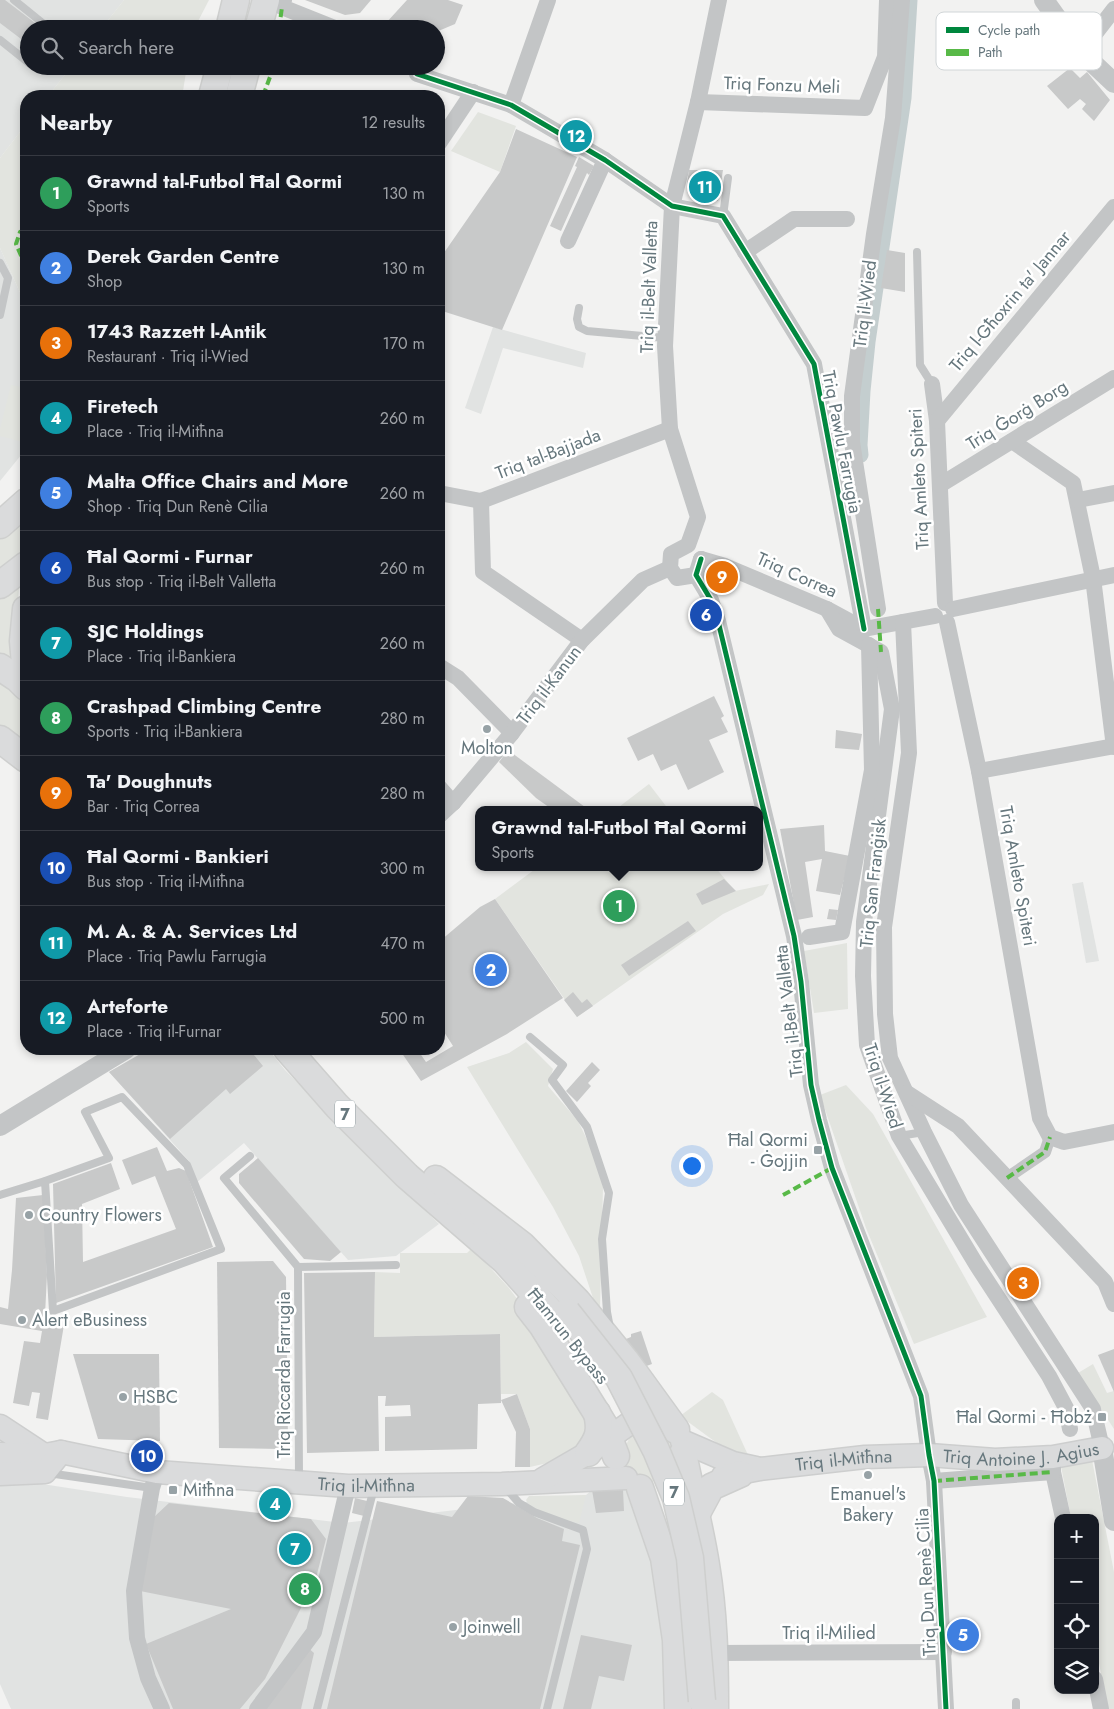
<!DOCTYPE html>
<html lang="en">
<head>
<meta charset="utf-8">
<style>
	body { margin:0; font-family:Jost,sans-serif; background:#20242c; color:#f1f3f6 }
	.controls { position:absolute; right:15px; bottom:15px; display:grid; overflow:hidden; border-radius:10px; box-shadow:0 2px 8px #0003 }
	.controls button { width:45px; height:45px; display:grid; place-items:center; padding:0; border:0; border-bottom:1px solid #363941; background:#171b24; color:#f1f3f6; font:25px sans-serif }
	.you { position:absolute; left:691px; top:1165px; width:18px; height:18px; margin:-12px; border:4px solid #fff; border-radius:50%; background:#1a73e8; box-shadow:0 0 0 8px #1a73e833 }
	.badge { display:grid; place-items:center; width:32px; height:32px; border-radius:50%; background:#97a2a6; color:#fff; font-size:16px; font-weight:700 }
	.pin { position:absolute; translate:-50% -50%; border:2px solid #fff; box-shadow:0 1px 5px #0006 }
	.popup { position:absolute; left:475px; top:806px; width:288px; height:65px; box-sizing:border-box; display:grid; place-content:center; border-radius:10px; background:#171b24; filter:drop-shadow(0 1px 4px #0005); font-size:16px; white-space:nowrap; color:#9ea1a6 }
	.popup b { font-size:19px; color:#f1f3f6 }
	.popup::after { content:''; position:absolute; left:50%; top:100%; margin-left:-10px; border:10px solid transparent; border-top-color:#171b24 }
	.list { margin:0; padding:0; list-style:none }
	h2 { display:flex; justify-content:space-between; align-items:center; height:65px; margin:0; padding:0 20px; font-size:21px }
	h2 small { font-size:16px; font-weight:400; color:#9ea1a6 }
	.list li { display:grid; grid-template-columns:32px 1fr auto; gap:15px; align-items:center; box-sizing:border-box; height:75px; padding:0 20px; border-top:1px solid #363941 }
	.list b { display:block; font-size:19px; white-space:nowrap }
	.list p { margin:0; font-size:16px; white-space:nowrap; color:#9ea1a6 }
	.list em { font-size:16px; font-style:normal; color:#9ea1a6 }
	.icon { flex:none; width:28px; height:28px; fill:none; stroke:currentColor; stroke-width:2; stroke-linecap:round; stroke-linejoin:round }
	.map { position:relative; flex:none; width:1114px; height:1709px; overflow:hidden }
	.search { position:absolute; background:#171b24; box-shadow:0 2px 8px #0003; left:20px; top:20px; width:425px; height:55px; display:flex; align-items:center; gap:12px; box-sizing:border-box; padding:0 18px; border-radius:28px; color:#9ea1a6; font-size:19px }
	.panel { position:absolute; background:#171b24; box-shadow:0 2px 8px #0003; left:20px; top:90px; width:425px; height:965px; border-radius:20px }
	.map>svg:first-child { display:block }
</style>
</head>
<body>
<div class="map">
<svg width="1114" height="1709" viewBox="0 0 1114 1709">
	<rect width="100%" height="100%" fill="#f2f2f1"/>
	<g fill="#e1e3e2">
		<path d="M0,0H124L101,29H29V66H72L48,96H26V124L0,158Z"/>
		<path d="M0,248L26,306V449L0,481Z"/>
		<path d="M493,327L586,353L583,368L503,348L481,414L465,408Z"/>
		<path d="M1083,882L1099,961L1086,963L1072,884Z"/>
		<path d="M149,1049H268L285,1070L439,1224L396,1256L348,1260L244,1143L196,1183L189,1161L109,1072Z"/>
		<path d="M3,1478L127,1497L343,1523L586,1495L592,1490H633L662,1564L670,1709H11L0,1684V1480Z"/>
	</g>
	<g fill="#e2e4df">
		<path d="M124,0H209L194,29H101Z"/>
		<path d="M72,66H187L183,91L186,96H48Z"/>
		<path d="M478,112L516,126L500,172L451,151Z"/>
		<path d="M26,124V306L0,248V158Z"/>
		<path d="M11,385L26,388V431L23,442L0,436V429Z"/>
		<path d="M26,514V553L0,574V537Z"/>
		<path d="M20,579L15,631L18,679L26,715V754L0,731V594Z"/>
		<path d="M649,784L669,810H615Z"/>
		<path d="M538,867H715L735,891L769,884L763,895L723,914L577,1017L495,899Z"/>
		<path d="M847,943L848,1009L814,1013L804,951Z"/>
		<path d="M526,1042L553,1069L548,1086L578,1121L596,1158L603,1187L600,1309L594,1301L579,1256L553,1207L467,1067L509,1053Z"/>
		<path d="M846,1085L873,1114L987,1317L914,1344L866,1228L820,1095Z"/>
		<path d="M472,1248L509,1288L543,1334L587,1406L585,1443L552,1462L530,1467V1429L517,1394H501L500,1334L374,1337L375,1272L400,1273V1253H467Z"/>
		<path d="M1093,1364L1107,1393L1114,1391V1429L1078,1373Z"/>
		<path d="M712,1392L723,1400L748,1455L735,1454L721,1446L680,1416Z"/>
		<path d="M636,1433C654,1433 662,1429 673,1445L659,1480L651,1482L629,1472L625,1465V1447L629,1439Z"/>
		<path d="M1092,1460L1114,1572V1709H1108L1095,1643V1518H1071L1061,1466Z"/>
		<path d="M586,1495L579,1523C566,1520 531,1512 526,1500L529,1496Z"/>
	</g>
	<g fill="none" stroke-linecap="round" stroke-linejoin="round">
		<path stroke="#c4cecf" stroke-width="15" d="M861,455L860,445L863,391L868,342L904,98L910,0"/>
	</g>
	<g fill="#c8c9c9">
		<path d="M0,0H5L43,29H29V45L0,23Z"/>
		<path d="M305,0H371L360,13L345,15Z"/>
		<path d="M407,0H448L463,5L455,24L436,32V29H402L386,23Z"/>
		<path d="M1070,68L1080,78L1087,72L1110,100L1094,121L1082,109L1086,104L1080,99L1068,109L1047,86Z"/>
		<path d="M516,129L577,157L502,330L439,310V260L500,172Z"/>
		<path d="M579,157L594,166L589,175L587,173L561,231L550,226L577,167L575,166Z"/>
		<path d="M689,170H723L718,201L692,196L693,192L687,183Z"/>
		<path d="M887,250L905,253V292L881,288Z"/>
		<path d="M714,696L724,716L721,718L728,732L709,740L724,772L688,790L676,764L661,771L653,754L638,761L627,738Z"/>
		<path d="M836,730L862,734L859,750L835,748Z"/>
		<path d="M508,750L589,810H553L536,798L499,762Z"/>
		<path d="M824,825L825,851L850,856L840,895L816,891L822,859L805,862L813,917L797,920L780,829Z"/>
		<path d="M724,879L736,891L702,905L696,894Z"/>
		<path d="M495,899L563,998L507,1034L421,1081L399,1049H417L426,1062L453,1046L439,1024V939L440,941L480,907Z"/>
		<path d="M829,909L838,910L836,920L827,919Z"/>
		<path d="M688,921L696,931L629,976L621,965Z"/>
		<path d="M573,992L582,1003L587,999L593,1006L577,1017L564,1000Z"/>
		<path d="M149,1049H249L263,1066L230,1094L226,1089L170,1139L109,1072Z"/>
		<path d="M592,1062L600,1070L588,1083L591,1086L577,1102L566,1091Z"/>
		<path d="M157,1147L167,1171L179,1168L186,1171L213,1247L56,1303L53,1184L111,1163L120,1189L82,1204L83,1262L176,1229L155,1176L132,1185L122,1160Z"/>
		<path d="M258,1158L341,1252L330,1261L304,1259L239,1183V1174Z"/>
		<path d="M43,1195L47,1275L45,1315L65,1319L48,1420L36,1418L40,1393L32,1392L29,1406L13,1403L24,1341L40,1343L42,1331L0,1324V1307L8,1309L12,1270L16,1198Z"/>
		<path d="M273,1261L286,1277L288,1441L280,1449L219,1448L217,1262Z"/>
		<path d="M375,1272L374,1337L500,1334L501,1403L478,1404L477,1449L385,1451V1417L411,1416L410,1405L385,1406L386,1396H378L379,1451L307,1453L304,1273Z"/>
		<path d="M641,1331L652,1364L638,1369L626,1339L631,1337V1334Z"/>
		<path d="M1114,1349V1392L1098,1355Z"/>
		<path d="M73,1354H159L160,1441L98,1439Z"/>
		<path d="M517,1394L530,1429V1467H515L516,1432L501,1400Z"/>
		<path d="M592,1490H623L624,1511L596,1513Z"/>
		<path d="M468,1496L503,1498L537,1518L564,1529L562,1541L580,1545L540,1709H327L377,1501L452,1517Z"/>
		<path d="M355,1498L367,1501L364,1516L352,1513Z"/>
		<path d="M169,1503L311,1519L326,1539L317,1574L303,1604L265,1679L240,1709H173L146,1644L231,1609L140,1591L154,1517Z"/>
		<path d="M581,1635L632,1645L624,1681L599,1676L591,1709H563Z"/>
		<path d="M307,1647L314,1653L301,1709H266Z"/>
	</g>
	<g fill="none" stroke-linecap="round" stroke-linejoin="round">
		<g stroke="#cdcece" stroke-width="25">
			<g id="secondary">
				<path d="M0,1426L44,1455"/>
				<path d="M682,1441L733,1463L756,1468"/>
				<path id="s1" d="M0,1454L45,1455L61,1452L157,1472L348,1486L502,1484L626,1478"/>
				<path d="M0,1474L45,1472L61,1452"/>
				<path id="s2" d="M723,1476L760,1469L865,1457L929,1455L995,1460L1053,1457L1102,1448"/>
				<path d="M543,1479L588,1453L630,1423"/>
			</g>
		</g>
		<g stroke="#cecfce" stroke-width="29">
			<g id="trunk">
				<path d="M229,29L236,0"/>
				<path d="M258,29L266,0"/>
				<path d="M212,96L220,66"/>
				<path d="M239,96L247,66"/>
				<path d="M0,525L26,502"/>
				<path d="M0,585L26,565"/>
				<path d="M26,609L23,641L26,675"/>
				<path d="M0,667L18,679L26,687"/>
				<path d="M0,739L26,759"/>
				<path d="M287,1049L337,1106L407,1176L505,1261L557,1319"/>
				<path d="M436,1179L522,1245L577,1301L626,1361L676,1430"/>
				<path d="M528,1307L542,1325L596,1412L604,1425L616,1456"/>
				<path d="M588,1453C599,1438 601,1431 597,1413"/>
				<path d="M683,1453C690,1490 700,1527 706,1565C714,1613 715,1660 715,1709"/>
				<path d="M640,1488L664,1558L676,1640L678,1709"/>
				<path d="M697,1513L711,1487L740,1474"/>
			</g>
		</g>
		<g stroke="#c3c5c6" stroke-width="8">
			<path d="M14,0L45,25"/>
			<path d="M0,40L29,63"/>
			<path d="M723,216L728,178"/>
			<path d="M917,252L920,365L932,384"/>
			<path d="M0,263L8,278L0,315"/>
			<path d="M579,308L577,319L579,327L587,331L665,338"/>
			<path d="M530,1037L563,1065L552,1080L587,1127L609,1193L602,1239L607,1312L610,1328"/>
			<path d="M899,1136L924,1132"/>
			<path d="M250,1156L224,1178L298,1267L299,1481"/>
			<path d="M0,1195L45,1181L109,1158L85,1112L122,1097L187,1165L221,1249L53,1311L45,1181"/>
			<path d="M298,1267L396,1265"/>
			<path d="M48,1473L152,1488"/>
			<path d="M505,1487L519,1503L534,1512L583,1530L587,1549L547,1709"/>
			<path d="M317,1709L374,1488"/>
			<path d="M1016,1709V1702"/>
		</g>
		<path stroke="#c3c5c6" stroke-width="12" d="M1007,1178L1045,1152L1050,1137"/>
		<g stroke="#c3c5c6" stroke-width="16">
			<path d="M284,0L282,7L337,29"/>
			<path d="M1081,52L1114,9"/>
			<path d="M417,74L511,105L605,160L672,206L723,216L814,364L864,629"/>
			<path d="M698,102L865,108L885,57L887,0"/>
			<path d="M511,105L548,0"/>
			<path d="M439,143L473,92"/>
			<path d="M568,241L605,160"/>
			<path d="M745,252L794,219H847"/>
			<path d="M932,384L937,421L945,603"/>
			<path d="M937,421L1114,207"/>
			<path d="M1012,441L1073,483L1093,578L1114,747"/>
			<path d="M940,485L1114,378"/>
			<path d="M439,493L481,501L670,429"/>
			<path d="M1078,500L1114,493"/>
			<path d="M481,501L483,572L582,640"/>
			<path d="M701,559L696,575L711,600L718,621L794,936L801,982L811,1085L819,1120L832,1168L921,1396L929,1455L934,1481L946,1709"/>
			<path d="M701,559L725,566L827,609L864,629L935,616"/>
			<path d="M696,575L677,578L670,568L671,554L688,545L698,517L670,429L665,346L672,206L698,102L719,0"/>
			<path d="M827,609L839,629L881,652L892,709L864,922L863,976L867,1045L899,1136L976,1264L1049,1376L1066,1408L1070,1429"/>
			<path d="M878,609L852,442V396L874,234L893,118L902,0"/>
			<path d="M953,609L1114,575"/>
			<path d="M903,622L909,753L884,927L885,1014L890,1058L924,1132L961,1205L1093,1409L1102,1448"/>
			<path d="M947,622L979,771L1040,1118L1050,1137L1064,1142L1114,1132"/>
			<path d="M439,666L458,678L512,733"/>
			<path d="M979,771L1114,746"/>
			<path d="M439,787L453,803"/>
			<path d="M439,816L453,803L512,733L582,640L643,580L670,568"/>
			<path d="M809,937L842,932L872,770L869,645"/>
			<path d="M907,1093L958,1126L1105,1282L1114,1304"/>
			<path d="M1053,1461V1472L1063,1518"/>
			<path d="M157,1472L152,1488L134,1591L137,1638L148,1678L162,1709"/>
			<path d="M934,1481L1053,1472"/>
			<path d="M715,1653L944,1652"/>
			<path d="M1095,1679L1101,1709"/>
			<path d="M257,1709L314,1632L348,1486"/>
		</g>
		<g stroke="#c3c5c6" stroke-width="20">
			<path d="M1044,0L1081,52L1114,83"/>
			<path d="M0,1126L126,1049"/>
			<path d="M1102,1448L1114,1521"/>
		</g>
		<use href="#secondary" stroke="#dadbdc" stroke-width="22"/>
		<use href="#trunk" stroke="#dadbdc" stroke-width="26"/>
		<g stroke="#cecfce" stroke-width="29" stroke-linecap="butt">
			<path id="trunk-bridge" d="M567,1312L619,1378L656,1450L676,1498L690,1558L702,1701"/>
		</g>
		<use href="#trunk-bridge" stroke="#dadbdc" stroke-width="26"/>
		<g stroke="#58b947" stroke-width="4" stroke-dasharray="8 4" stroke-linecap="butt">
			<path d="M279,29L282,7"/>
			<path d="M263,96L274,66"/>
			<path d="M26,230L20,232L16,244L26,267"/>
			<path d="M878,609L881,652"/>
			<path d="M1007,1178L1045,1152L1050,1137"/>
			<path d="M783,1195L832,1168"/>
			<path d="M934,1481L1053,1472"/>
		</g>
		<g stroke="#fff" stroke-width="8">
			<g id="cycleway">
				<path d="M417,74L511,105L605,160L672,206L723,216L814,364L864,629"/>
				<path d="M701,559L696,575L711,600L718,621L794,936L801,982L811,1085L819,1120L832,1168L921,1396L929,1455L934,1481L946,1709"/>
			</g>
		</g>
		<use href="#cycleway" stroke="#00873e" stroke-width="5"/>
	</g>
	<g fill="#97a2a6" stroke="#fff" stroke-width="2">
		<circle cx="487" cy="729" r="5"/>
		<rect x="813" y="1145" width="10" height="10" rx="2.5"/>
		<circle cx="29" cy="1215" r="5"/>
		<circle cx="22" cy="1320" r="5"/>
		<circle cx="123" cy="1397" r="5"/>
		<rect x="1097" y="1412" width="10" height="10" rx="2.5"/>
		<circle cx="868" cy="1475" r="5"/>
		<rect x="168" y="1485" width="10" height="10" rx="2.5"/>
		<circle cx="453" cy="1627" r="5"/>
	</g>
	<g text-anchor="middle" dominant-baseline="central" stroke-width="5" stroke-linejoin="round" paint-order="stroke">
		<g fill="#fff" stroke="#94a0a4" stroke-width="1">
			<rect x="335" y="1100.5" width="20" height="27" rx="4"/>
			<rect x="664" y="1478.5" width="20" height="27" rx="4"/>
		</g>
		<g font-size="16" font-weight="bold" fill="#66777d">
			<text x="345" y="1114">7</text>
			<text x="674" y="1492">7</text>
		</g>
		<g font-size="18" fill="#66777d" stroke="#fff">
			<text transform="translate(782 85) rotate(2)">Triq Fonzu Meli</text>
			<text transform="translate(649 287) rotate(-88)">Triq il-Belt Valletta</text>
			<text transform="translate(1010 301) rotate(-50)">Triq l-Għoxrin ta' Jannar</text>
			<text transform="translate(865 304) rotate(-83)">Triq il-Wied</text>
			<text transform="translate(1017 415) rotate(-32)">Triq Ġorġ Borg</text>
			<text transform="translate(842 442) rotate(79)">Triq Pawlu Farrugia</text>
			<text transform="translate(548 454) rotate(-21)">Triq tal-Bajjada</text>
			<text transform="translate(919 479) rotate(-93)">Triq Amleto Spiteri</text>
			<text transform="translate(797 575) rotate(24)">Triq Correa</text>
			<text transform="translate(549 685) rotate(-53)">Triq il-Kanun</text>
			<text transform="translate(1018 876) rotate(80)">Triq Amleto Spiteri</text>
			<text transform="translate(873 883) rotate(-84)">Triq San Franġisk</text>
			<text transform="translate(789 1011) rotate(-97)">Triq il-Belt Valletta</text>
			<text transform="translate(883 1086) rotate(72)">Triq il-Wied</text>
			<text transform="translate(568 1336) rotate(51)">Ħamrun Bypass</text>
			<text transform="translate(284 1375) rotate(-90)">Triq Riccarda Farrugia</text>
			<text stroke="none"><textPath href="#s2" startOffset="300">Triq Antoine J. Agius</textPath></text>
			<text stroke="none"><textPath href="#s2" startOffset="122">Triq il-Mitħna</textPath></text>
			<text stroke="none"><textPath href="#s1" startOffset="369">Triq il-Mitħna</textPath></text>
			<text transform="translate(926 1582) rotate(-93)">Triq Dun Renè Cilia</text>
			<text x="829" y="1633">Triq il-Milied</text>
		</g>
		<g font-size="18" fill="#66777d" stroke="#fff" text-anchor="start">
			<text x="487" y="748" text-anchor="middle">Molton</text>
			<text x="808" y="1140" text-anchor="end">Ħal Qormi<tspan x="808" dy="21">- Ġojjin</tspan></text>
			<text x="39" y="1215">Country Flowers</text>
			<text x="32" y="1320">Alert eBusiness</text>
			<text x="133" y="1397">HSBC</text>
			<text x="1092" y="1417" text-anchor="end">Ħal Qormi - Ħobż</text>
			<text x="183" y="1490">Mitħna</text>
			<text x="868" y="1494" text-anchor="middle">Emanuel's<tspan x="868" dy="21">Bakery</tspan></text>
			<text x="463" y="1627">Joinwell</text>
		</g>
	</g>
	<rect x="936" y="12" width="166" height="58" rx="8" fill="#fff" stroke="#d1d6d8" stroke-width="1"/>
	<rect x="946" y="27" width="23" height="6" fill="#00873e"/>
	<rect x="946" y="49" width="23" height="7" fill="#58b947"/>
	<g font-size="14" fill="#66777d">
		<text x="978" y="35">Cycle path</text>
		<text x="978" y="57">Path</text>
	</g>
</svg>
<div class="controls">
<button>+</button>
<button>−</button>
<button><svg class="icon" aria-label="locate" viewBox="0 0 24 24"><circle cx="12" cy="12" r="6"/><path d="M12 2v4M12 18v4M2 12h4M18 12h4"/></svg></button>
<button><svg class="icon" aria-label="layers" viewBox="0 0 24 24"><path d="M12 4l9 5-9 5-9-5zM3 14l9 5 9-5"/></svg></button>
</div>
<div class="you"></div>
<div class="pin badge" style="left:619px;top:906px;background:#2e9e5b">1</div>
<div class="popup"><b>Grawnd tal-Futbol Ħal Qormi</b>Sports</div>
<div class="pin badge" style="left:491px;top:970px;background:#3f7fe0">2</div>
<div class="pin badge" style="left:1023px;top:1283px;background:#e8710a">3</div>
<div class="pin badge" style="left:275px;top:1504px;background:#0f9aa8">4</div>
<div class="pin badge" style="left:963px;top:1635px;background:#3f7fe0">5</div>
<div class="pin badge" style="left:706px;top:615px;background:#1a4fb4">6</div>
<div class="pin badge" style="left:295px;top:1549px;background:#0f9aa8">7</div>
<div class="pin badge" style="left:305px;top:1589px;background:#2e9e5b">8</div>
<div class="pin badge" style="left:722px;top:577px;background:#e8710a">9</div>
<div class="pin badge" style="left:147px;top:1456px;background:#1a4fb4">10</div>
<div class="pin badge" style="left:705px;top:187px;background:#0f9aa8">11</div>
<div class="pin badge" style="left:576px;top:136px;background:#0f9aa8">12</div>
<div class="search"><svg class="icon" aria-label="search" viewBox="0 0 24 24"><circle cx="10" cy="10" r="6"/><path d="M15 15l6 6"/></svg>Search here</div>
<section class="panel">
<h2>Nearby<small>12 results</small></h2>
<ul class="list">
<li><span class="badge" style="background:#2e9e5b">1</span><div><b>Grawnd tal-Futbol Ħal Qormi</b><p>Sports</p></div><em>130 m</em></li>
<li><span class="badge" style="background:#3f7fe0">2</span><div><b>Derek Garden Centre</b><p>Shop</p></div><em>130 m</em></li>
<li><span class="badge" style="background:#e8710a">3</span><div><b>1743 Razzett l-Antik</b><p>Restaurant · Triq il-Wied</p></div><em>170 m</em></li>
<li><span class="badge" style="background:#0f9aa8">4</span><div><b>Firetech</b><p>Place · Triq il-Mitħna</p></div><em>260 m</em></li>
<li><span class="badge" style="background:#3f7fe0">5</span><div><b>Malta Office Chairs and More</b><p>Shop · Triq Dun Renè Cilia</p></div><em>260 m</em></li>
<li><span class="badge" style="background:#1a4fb4">6</span><div><b>Ħal Qormi - Furnar</b><p>Bus stop · Triq il-Belt Valletta</p></div><em>260 m</em></li>
<li><span class="badge" style="background:#0f9aa8">7</span><div><b>SJC Holdings</b><p>Place · Triq il-Bankiera</p></div><em>260 m</em></li>
<li><span class="badge" style="background:#2e9e5b">8</span><div><b>Crashpad Climbing Centre</b><p>Sports · Triq il-Bankiera</p></div><em>280 m</em></li>
<li><span class="badge" style="background:#e8710a">9</span><div><b>Ta' Doughnuts</b><p>Bar · Triq Correa</p></div><em>280 m</em></li>
<li><span class="badge" style="background:#1a4fb4">10</span><div><b>Ħal Qormi - Bankieri</b><p>Bus stop · Triq il-Mitħna</p></div><em>300 m</em></li>
<li><span class="badge" style="background:#0f9aa8">11</span><div><b>M. A. &amp; A. Services Ltd</b><p>Place · Triq Pawlu Farrugia</p></div><em>470 m</em></li>
<li><span class="badge" style="background:#0f9aa8">12</span><div><b>Arteforte</b><p>Place · Triq il-Furnar</p></div><em>500 m</em></li>
</ul>
</section>
</div>
</body>
</html>
